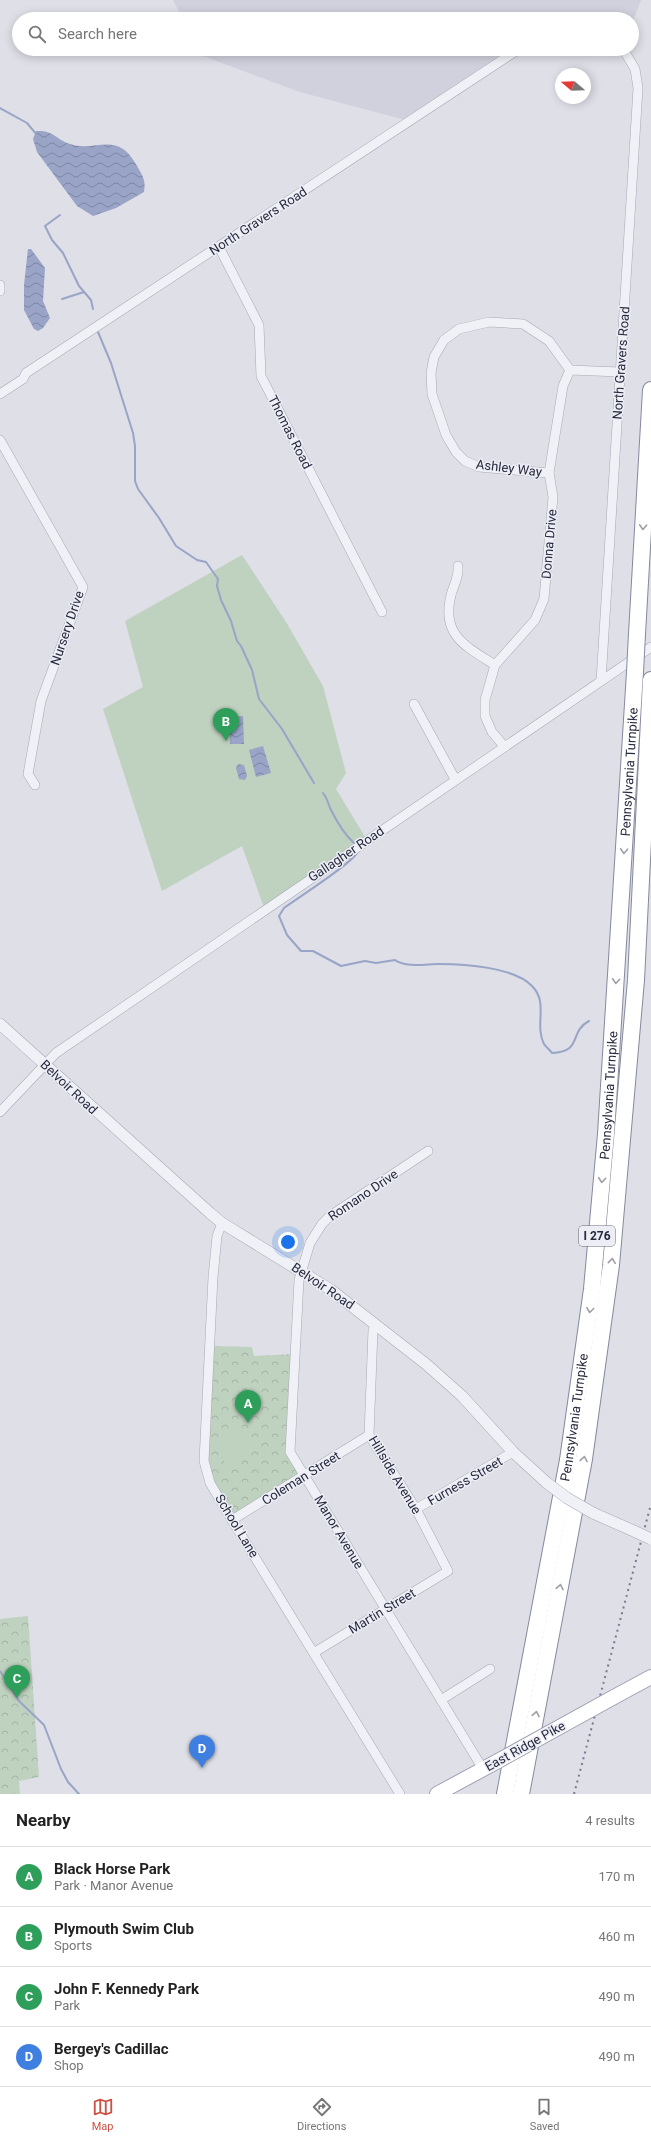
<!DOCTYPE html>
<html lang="en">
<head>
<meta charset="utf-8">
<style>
	body { margin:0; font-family:Roboto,sans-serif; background:#f2f2f2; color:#222 }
	.compass { position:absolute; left:555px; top:68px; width:36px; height:36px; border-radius:50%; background:#fff; box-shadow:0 2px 10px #0003; rotate:289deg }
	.you { position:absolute; left:288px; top:1242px; width:14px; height:14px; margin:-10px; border:3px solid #fff; border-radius:50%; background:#1a73e8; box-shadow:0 0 0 6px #1a73e833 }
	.badge { display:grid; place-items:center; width:26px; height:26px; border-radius:50%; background:#cb5143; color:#fff; font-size:13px; font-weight:700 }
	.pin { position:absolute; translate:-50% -33px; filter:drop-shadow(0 1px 2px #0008) }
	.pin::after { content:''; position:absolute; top:21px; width:14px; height:12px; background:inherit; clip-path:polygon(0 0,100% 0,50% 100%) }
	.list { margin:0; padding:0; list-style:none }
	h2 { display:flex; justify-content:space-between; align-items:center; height:52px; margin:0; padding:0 16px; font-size:17px }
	h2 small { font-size:13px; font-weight:400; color:#767676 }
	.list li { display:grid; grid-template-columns:26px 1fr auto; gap:12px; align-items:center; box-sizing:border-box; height:60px; padding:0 16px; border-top:1px solid #e0e0e0 }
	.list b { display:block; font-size:15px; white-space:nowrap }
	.list p { margin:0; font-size:13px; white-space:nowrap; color:#767676 }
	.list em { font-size:13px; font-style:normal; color:#767676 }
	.icon { flex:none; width:22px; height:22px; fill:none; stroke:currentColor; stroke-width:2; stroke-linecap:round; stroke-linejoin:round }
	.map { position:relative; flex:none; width:651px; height:1794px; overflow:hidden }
	.search { position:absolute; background:#fff; box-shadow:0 2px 10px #0003; left:12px; right:12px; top:12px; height:44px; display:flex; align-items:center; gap:10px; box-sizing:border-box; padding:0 14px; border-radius:22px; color:#767676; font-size:15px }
	.sheet { height:292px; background:#fff }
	nav { display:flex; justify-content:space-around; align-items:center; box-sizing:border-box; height:56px; border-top:1px solid #e0e0e0; background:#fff; font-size:11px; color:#767676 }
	nav a { display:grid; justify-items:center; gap:2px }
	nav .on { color:#cb5143 }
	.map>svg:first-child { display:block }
</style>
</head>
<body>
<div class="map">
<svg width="651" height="1794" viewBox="0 0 651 1794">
	<defs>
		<pattern id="forest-crowns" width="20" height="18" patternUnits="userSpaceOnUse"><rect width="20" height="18" fill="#bfd1bf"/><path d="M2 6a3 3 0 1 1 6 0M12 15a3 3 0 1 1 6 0" fill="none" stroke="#a4b4a5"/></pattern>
		<pattern id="water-waves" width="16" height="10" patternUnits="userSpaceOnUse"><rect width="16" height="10" fill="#99a4c7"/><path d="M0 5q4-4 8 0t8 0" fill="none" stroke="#7d86a3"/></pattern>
	</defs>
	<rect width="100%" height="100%" fill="#dedfe7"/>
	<g fill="#d0d1dc">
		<path d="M173,0H641L632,24V19H183Z"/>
		<path d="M199,49H519L409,121L300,92L203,56Z"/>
	</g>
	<g fill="url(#forest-crowns)">
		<path d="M210,1346L252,1347L254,1356L295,1354L290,1452L304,1475L232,1520L204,1461Z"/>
		<path d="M28,1616L39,1777L19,1781L20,1794H0V1619Z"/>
	</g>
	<g fill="#bfd1bf">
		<path d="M242,555L286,622L323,686L346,773L336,789L367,840L265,910L242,846L162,891L103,709L143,687L125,621Z"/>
		<path d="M242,1427L257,1450L243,1458L228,1435Z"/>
		<path d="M229,1438L242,1460L228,1468L215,1447Z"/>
	</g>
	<g fill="url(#water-waves)">
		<path d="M36,131C54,130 55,139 70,144C96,153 117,129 137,166C143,176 146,181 144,192L116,208L93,216L77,206L37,152L33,139Z"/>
		<path d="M28,249H31L45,268L43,301L50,318L43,328L38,331L34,329L24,310V285Z"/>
		<path d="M243,716L244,744H230L229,717Z"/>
		<path d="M263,746L271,773L256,777L249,750Z"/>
		<path d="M238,764L244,765L247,776L245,780L239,779L236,768Z"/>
	</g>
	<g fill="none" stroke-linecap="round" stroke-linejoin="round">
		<g stroke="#99a4c7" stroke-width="2">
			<path d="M0,108L27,123L37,135"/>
			<path d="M60,215L45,226L52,240L63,253L79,286L91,300L93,309"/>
			<path d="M62,299L84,292"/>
			<path d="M98,332L111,363L133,433L135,446V481L138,489L159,518L176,546L197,560L206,562L218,579L217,586L221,600L231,621L237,641L241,646L252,670L259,699L282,729L314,783"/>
			<path d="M323,793C327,798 328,803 331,810C336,820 345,835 354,843"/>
			<path d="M358,851C356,861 296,899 284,908L279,916L287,935L301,951H313L341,966L365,961L376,963L395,960C406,968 426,964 439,964C464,964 514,967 532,986C549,1003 534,1024 544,1044C546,1047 550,1050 552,1053C584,1051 568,1032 589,1021"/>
			<path d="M0,1671L19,1701L44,1725L61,1769L68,1782L79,1794"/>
		</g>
		<g stroke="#a7a9b4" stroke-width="10">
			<g id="minor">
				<path d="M219,247L259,325L261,376L382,612"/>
				<path d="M0,285V291"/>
				<path d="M0,394L23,379L26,373L519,49"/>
				<path d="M0,440L83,587L41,701L28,774L35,785"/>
				<path d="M549,473L479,467L465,461L456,452L446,435L432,394L431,373L434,357L444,340L459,329L489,322L523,324L549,341L570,370"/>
				<path d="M458,566C459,578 454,584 451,595C441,635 465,646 495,665"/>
				<path d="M601,681L638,88L635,69L623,49"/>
				<path d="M414,704L455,779"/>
				<path d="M504,746L492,732L485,716V700L495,665L535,620L544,599L553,497L549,473L563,386L570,370L620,372"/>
				<path d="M0,1112L56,1053L651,647"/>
				<path d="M428,1151L330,1216L322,1224L310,1243L299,1280L290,1452L483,1769"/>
				<path d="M222,1223L217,1236L213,1277L204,1461L210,1483L232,1520L400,1794"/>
				<path d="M416,1509L513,1452"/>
				<path d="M232,1520L369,1435"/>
				<path d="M315,1652L448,1571L416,1509L369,1435L373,1330L377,1325"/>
				<path d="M441,1700L490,1669"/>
			</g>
		</g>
		<g stroke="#a7a9b4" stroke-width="12">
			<g id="tertiary">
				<path d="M0,1024L210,1213L222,1223L331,1290L426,1364L462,1396L513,1452L547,1483"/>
				<path d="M593,1513L636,1532"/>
			</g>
		</g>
		<g stroke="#9da0b3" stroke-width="16">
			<g id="primary">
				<path d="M614,1697L651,1677"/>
				<path d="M437,1794L498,1761"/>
			</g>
		</g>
		<g stroke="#85899d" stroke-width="18">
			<g id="motorway">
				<path d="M637,634L651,390"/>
				<path id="s1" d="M505,1794L568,1460L592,1289L606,1134L635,672"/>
				<path d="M521,1794L584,1459L611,1265L636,980L651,680"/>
			</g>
		</g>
		<use href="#minor" stroke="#f0f1f6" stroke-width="9"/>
		<use href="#tertiary" stroke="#f0f1f6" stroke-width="11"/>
		<use href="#primary" stroke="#fff" stroke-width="14"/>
		<use href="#motorway" stroke="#fff" stroke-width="16"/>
		<path stroke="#777b90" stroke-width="2" stroke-dasharray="2 4" stroke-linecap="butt" d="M574,1794L651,1504"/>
		<g stroke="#a7a9b4" stroke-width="12" stroke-linecap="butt">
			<g id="tertiary-bridge">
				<path d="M547,1483L567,1498L593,1513"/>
				<path d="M636,1532L651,1539"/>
			</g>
		</g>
		<g stroke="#9da0b3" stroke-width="16" stroke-linecap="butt">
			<path id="primary-bridge" d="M498,1761L614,1697"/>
		</g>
		<g stroke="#85899d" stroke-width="18" stroke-linecap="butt">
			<path id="motorway-bridge" d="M635,672L637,634"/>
		</g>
		<use href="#tertiary-bridge" stroke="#f0f1f6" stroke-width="11"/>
		<use href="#primary-bridge" stroke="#fff" stroke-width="14"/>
		<use href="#motorway-bridge" stroke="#fff" stroke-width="16"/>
	</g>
	<defs><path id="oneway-chevron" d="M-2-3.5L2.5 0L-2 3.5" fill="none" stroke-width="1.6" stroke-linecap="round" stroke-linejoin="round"/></defs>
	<g stroke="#9e9fa8">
		<use href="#oneway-chevron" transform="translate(643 527) rotate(93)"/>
		<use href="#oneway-chevron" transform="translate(624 851) rotate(93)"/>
		<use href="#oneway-chevron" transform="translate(616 981) rotate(94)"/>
		<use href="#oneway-chevron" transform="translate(602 1180) rotate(95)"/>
		<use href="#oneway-chevron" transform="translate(612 1261) rotate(-84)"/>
		<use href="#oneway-chevron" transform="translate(590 1310) rotate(97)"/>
		<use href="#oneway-chevron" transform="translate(584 1459) rotate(-80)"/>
		<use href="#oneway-chevron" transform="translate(560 1587) rotate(-79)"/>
		<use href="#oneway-chevron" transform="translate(536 1714) rotate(-79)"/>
	</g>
	<g text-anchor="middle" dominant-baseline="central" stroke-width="3" stroke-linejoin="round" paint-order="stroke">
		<rect fill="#edeef5" stroke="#626575" stroke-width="1" x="579" y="1226" width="36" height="20" rx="3"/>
		<g font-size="12" font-weight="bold" fill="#272a3e">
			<text x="597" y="1236">I 276</text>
		</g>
		<g font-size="13" fill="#272a3e" stroke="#edeef5">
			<text transform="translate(258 221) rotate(-33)">North Gravers Road</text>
			<text transform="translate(621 363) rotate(-86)">North Gravers Road</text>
			<text transform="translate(290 432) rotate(63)">Thomas Road</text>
			<text transform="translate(509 468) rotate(7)">Ashley Way</text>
			<text transform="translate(549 544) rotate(-85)">Donna Drive</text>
			<text transform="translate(67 628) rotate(-71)">Nursery Drive</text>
			<text stroke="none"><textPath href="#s1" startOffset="1031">Pennsylvania Turnpike</textPath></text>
			<text transform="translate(346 854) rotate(-34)">Gallagher Road</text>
			<text transform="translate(69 1087) rotate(43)">Belvoir Road</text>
			<text stroke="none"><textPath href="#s1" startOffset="707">Pennsylvania Turnpike</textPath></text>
			<text transform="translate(363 1195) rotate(-34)">Romano Drive</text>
			<text transform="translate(323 1286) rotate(34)">Belvoir Road</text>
			<text stroke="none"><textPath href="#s1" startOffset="383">Pennsylvania Turnpike</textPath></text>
			<text transform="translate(395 1475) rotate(59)">Hillside Avenue</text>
			<text transform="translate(301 1478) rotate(-32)">Coleman Street</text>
			<text transform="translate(465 1481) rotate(-30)">Furness Street</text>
			<text transform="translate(237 1526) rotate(59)">School Lane</text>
			<text transform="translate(339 1532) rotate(59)">Manor Avenue</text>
			<text transform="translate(382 1611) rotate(-31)">Martin Street</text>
			<text transform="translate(525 1746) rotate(-29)">East Ridge Pike</text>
		</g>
	</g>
</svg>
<svg class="compass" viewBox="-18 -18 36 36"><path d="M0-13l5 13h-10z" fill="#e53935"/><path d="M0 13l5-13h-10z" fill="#767676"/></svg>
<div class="you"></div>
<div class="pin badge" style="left:248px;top:1423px;background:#2e9e5b">A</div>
<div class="pin badge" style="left:226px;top:741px;background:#2e9e5b">B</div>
<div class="pin badge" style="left:17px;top:1698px;background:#2e9e5b">C</div>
<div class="pin badge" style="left:202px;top:1768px;background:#3f7fe0">D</div>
<div class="search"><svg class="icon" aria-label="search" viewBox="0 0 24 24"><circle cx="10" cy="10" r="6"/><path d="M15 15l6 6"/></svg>Search here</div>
</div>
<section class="sheet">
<h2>Nearby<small>4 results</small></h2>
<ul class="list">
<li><span class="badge" style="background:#2e9e5b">A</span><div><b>Black Horse Park</b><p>Park · Manor Avenue</p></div><em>170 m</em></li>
<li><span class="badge" style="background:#2e9e5b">B</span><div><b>Plymouth Swim Club</b><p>Sports</p></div><em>460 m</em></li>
<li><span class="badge" style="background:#2e9e5b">C</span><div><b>John F. Kennedy Park</b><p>Park</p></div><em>490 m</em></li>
<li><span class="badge" style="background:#3f7fe0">D</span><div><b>Bergey's Cadillac</b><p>Shop</p></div><em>490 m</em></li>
</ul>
</section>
<nav>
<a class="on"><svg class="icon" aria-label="map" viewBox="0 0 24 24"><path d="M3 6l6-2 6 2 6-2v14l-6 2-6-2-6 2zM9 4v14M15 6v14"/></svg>Map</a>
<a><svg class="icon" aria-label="directions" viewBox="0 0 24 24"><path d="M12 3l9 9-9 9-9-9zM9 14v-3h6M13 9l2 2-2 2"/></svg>Directions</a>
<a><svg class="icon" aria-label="saved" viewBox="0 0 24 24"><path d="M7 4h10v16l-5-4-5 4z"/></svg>Saved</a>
</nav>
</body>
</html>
